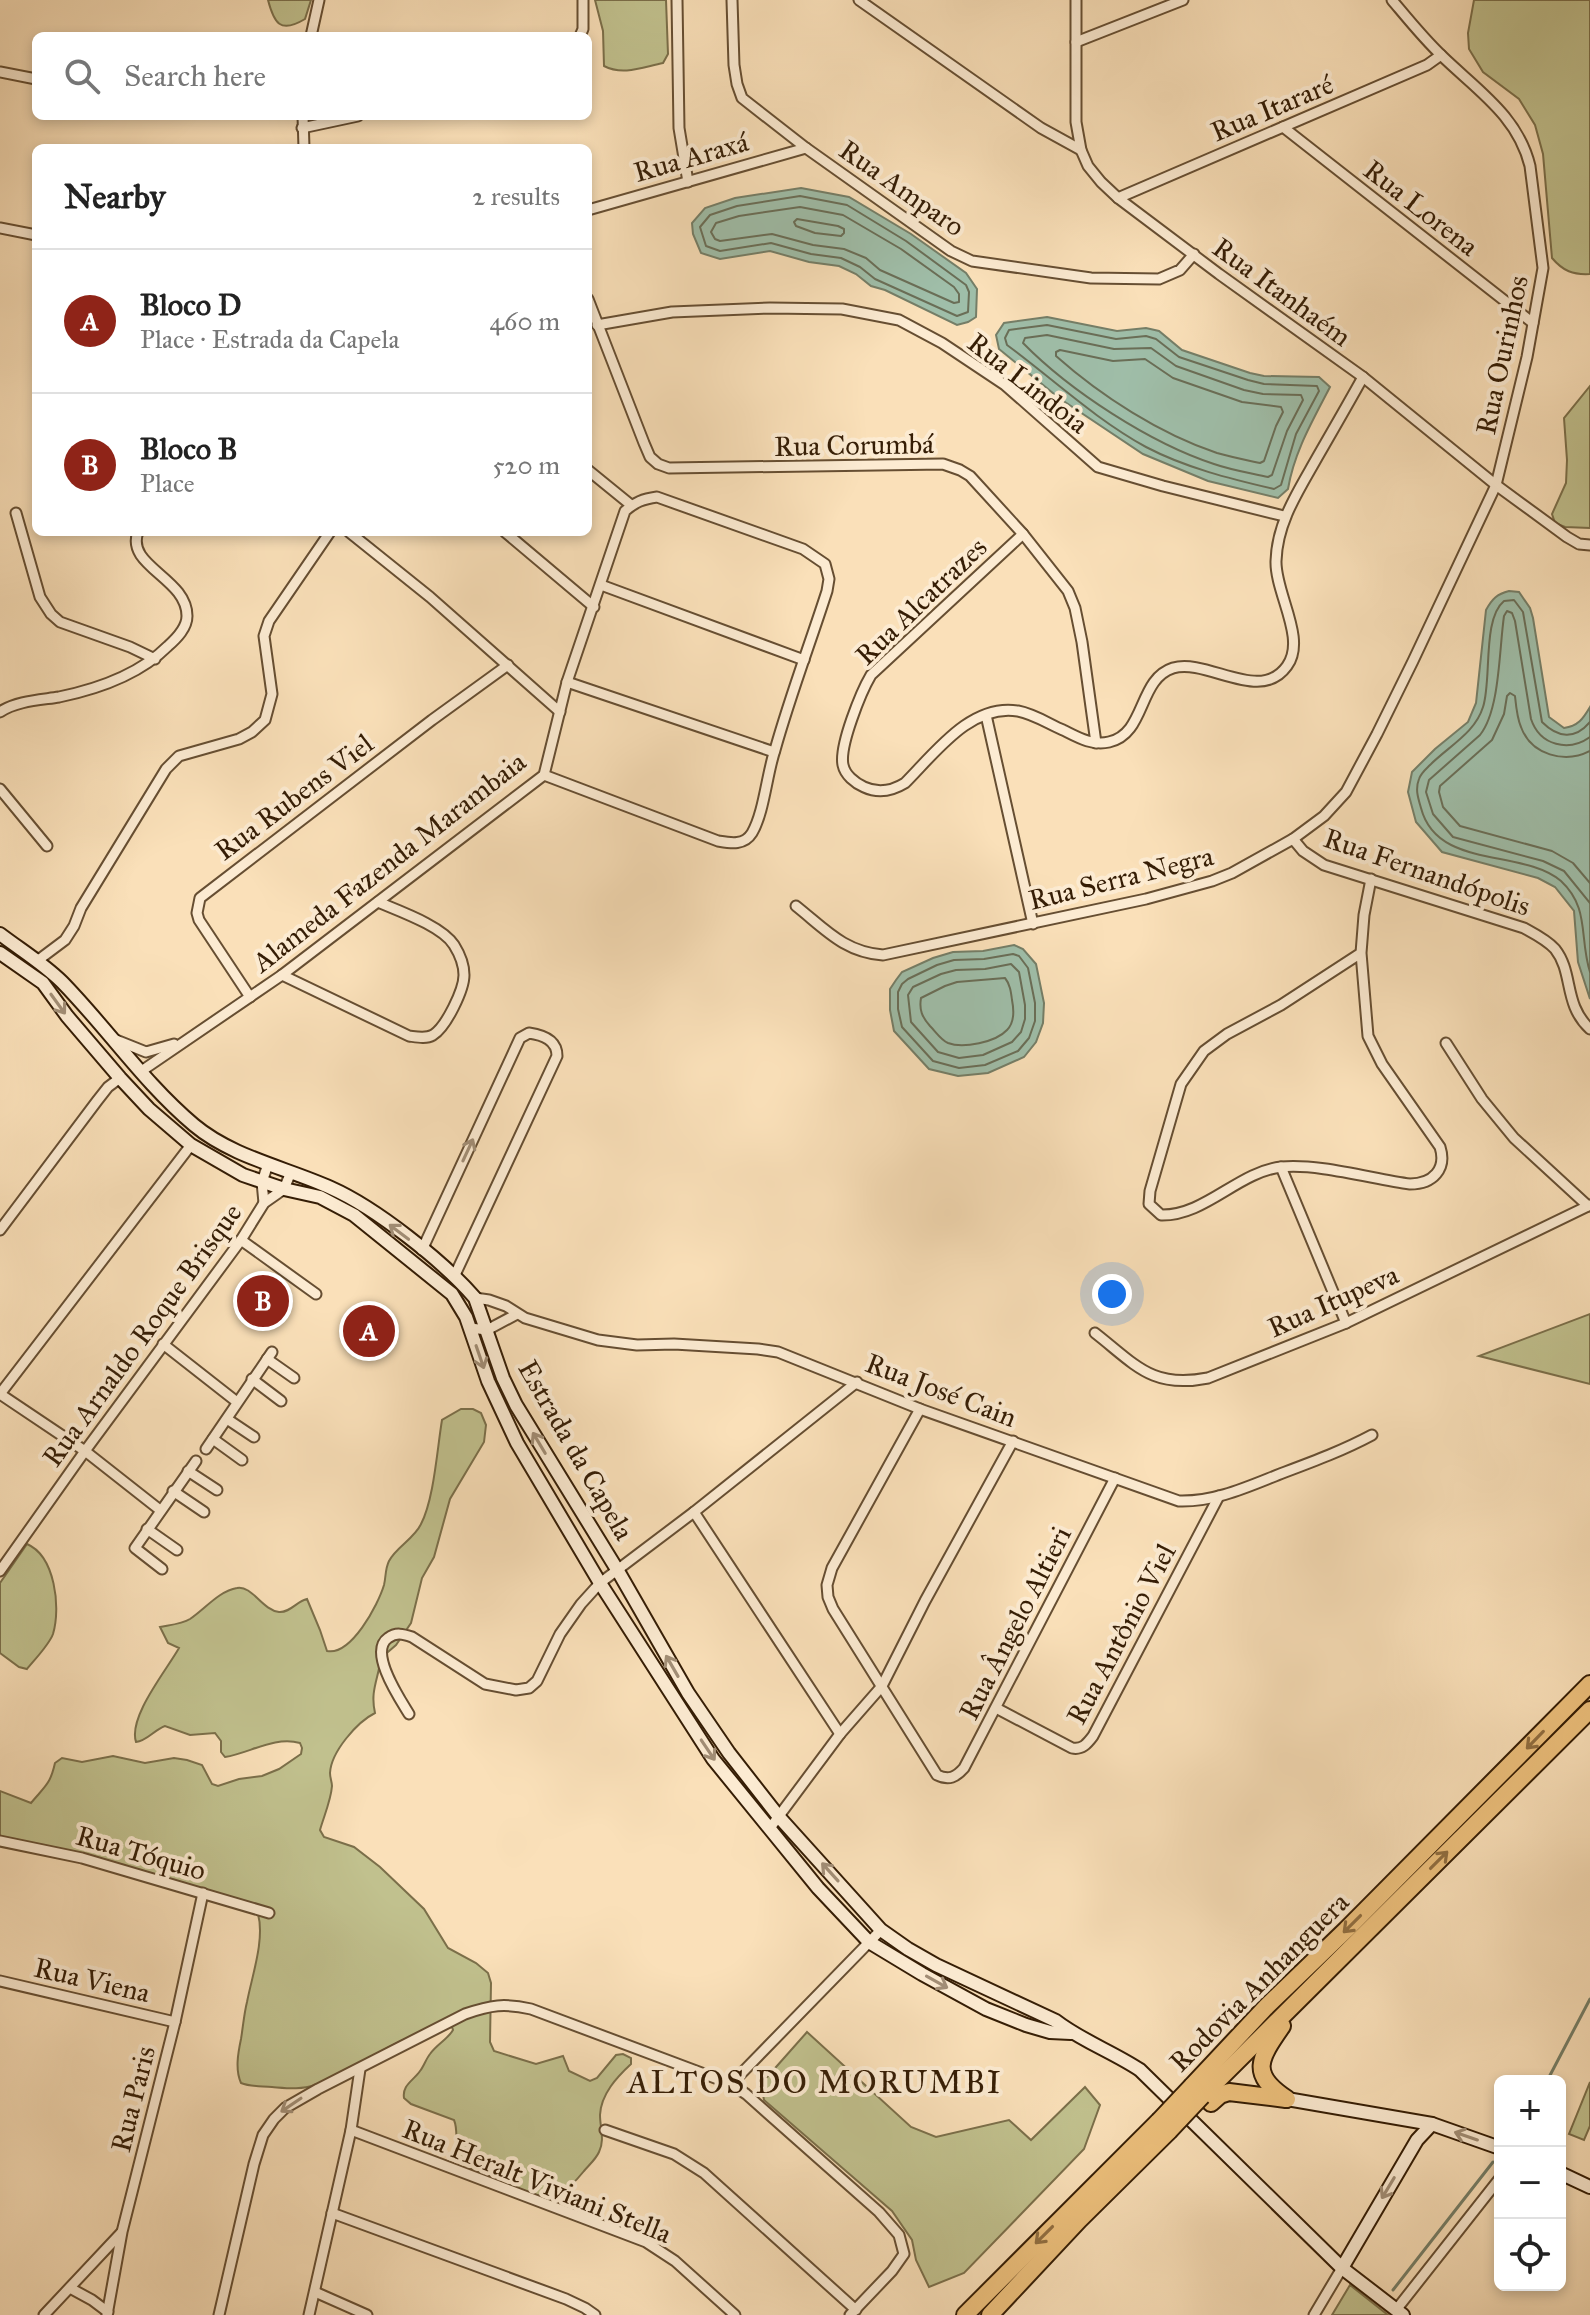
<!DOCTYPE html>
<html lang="en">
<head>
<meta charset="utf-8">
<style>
	body { margin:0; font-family:"IM FELL Great Primer",serif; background:#f6f6f6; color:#222 }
	.controls { position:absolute; right:24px; bottom:24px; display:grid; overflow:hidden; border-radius:12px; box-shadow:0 4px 12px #0003 }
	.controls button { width:72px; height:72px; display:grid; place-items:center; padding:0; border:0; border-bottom:2px solid #e0e0e0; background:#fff; color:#222; font:40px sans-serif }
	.you { position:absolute; left:1112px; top:1294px; width:28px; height:28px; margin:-20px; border:6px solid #fff; border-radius:50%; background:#1a73e8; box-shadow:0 0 0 12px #1a73e833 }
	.badge { display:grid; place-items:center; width:52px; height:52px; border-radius:50%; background:#8f2418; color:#fff; font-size:26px; font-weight:700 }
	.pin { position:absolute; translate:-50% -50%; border:4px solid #fff; box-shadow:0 2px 8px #0006 }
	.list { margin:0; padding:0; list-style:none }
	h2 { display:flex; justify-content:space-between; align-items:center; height:104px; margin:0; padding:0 32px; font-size:34px }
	h2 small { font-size:26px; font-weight:400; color:#767676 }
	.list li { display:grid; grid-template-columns:52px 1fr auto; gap:24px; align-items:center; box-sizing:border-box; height:144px; padding:0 32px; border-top:2px solid #e0e0e0 }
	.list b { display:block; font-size:30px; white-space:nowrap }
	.list p { margin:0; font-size:26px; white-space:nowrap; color:#767676 }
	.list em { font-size:26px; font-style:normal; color:#767676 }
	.icon { flex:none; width:44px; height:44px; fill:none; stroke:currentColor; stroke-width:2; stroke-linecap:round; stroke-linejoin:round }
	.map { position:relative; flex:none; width:1590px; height:2315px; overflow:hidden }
	.search { position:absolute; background:#fff; box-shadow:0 4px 12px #0003; left:32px; top:32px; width:560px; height:88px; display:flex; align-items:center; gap:20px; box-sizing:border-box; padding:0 28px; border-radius:12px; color:#767676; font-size:30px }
	.panel { position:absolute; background:#fff; box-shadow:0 4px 12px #0003; left:32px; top:144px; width:560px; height:392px; border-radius:12px }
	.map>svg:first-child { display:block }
</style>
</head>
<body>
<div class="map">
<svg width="1590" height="2315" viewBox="0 0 1590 2315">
	<rect width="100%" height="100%" fill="#fae0b9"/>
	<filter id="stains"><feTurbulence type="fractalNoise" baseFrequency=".0025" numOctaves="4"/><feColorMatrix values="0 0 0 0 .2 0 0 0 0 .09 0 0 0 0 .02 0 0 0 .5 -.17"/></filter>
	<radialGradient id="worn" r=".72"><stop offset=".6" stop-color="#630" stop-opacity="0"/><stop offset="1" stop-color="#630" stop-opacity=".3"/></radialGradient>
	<g fill="#c1c18e" stroke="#7b6f4a" stroke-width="2">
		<path d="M268,0H311L305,19C280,34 274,23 268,0Z"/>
		<path d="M595,0H666L668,54L663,63C643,67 623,76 604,66L603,31Z"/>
		<path d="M1474,0H1590V274C1573,275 1563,271 1552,258L1543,154L1535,125L1519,99L1483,72L1469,49L1468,33Z"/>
		<path d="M1590,386V528L1565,527L1555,523L1552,514L1566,483L1567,460L1564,418Z"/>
		<path d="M1590,1314V1384L1479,1356Z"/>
		<path d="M461,1409H473L481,1413L486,1425L484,1442L450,1499L434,1557L422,1578L411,1623L396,1645L381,1658C378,1680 370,1691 375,1713C357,1722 331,1752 330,1773C330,1778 332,1782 332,1786C331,1800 324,1816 320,1830L324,1837L354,1847L380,1867L424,1909L448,1948L476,1963L488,1973L491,1983L490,2042L494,2051L536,2064L563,2056L569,2071L590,2081L597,2078L616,2055L623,2054L631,2058V2064C617,2077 601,2094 600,2115C600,2128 605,2140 599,2152C596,2159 589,2165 584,2171C566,2194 549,2202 521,2192C509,2188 499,2180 488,2175C477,2171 463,2168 458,2156C454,2145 459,2132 454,2120L411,2104L404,2098C402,2085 413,2081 420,2071C424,2066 426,2059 430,2054C437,2044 447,2040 453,2030L452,2027C402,2028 361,2070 315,2085C301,2090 286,2088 272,2087C261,2086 251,2087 241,2083C235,2070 238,2053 241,2039C243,2027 244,2014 247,2002C252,1976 265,1939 258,1914L60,1852L0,1843V1791L31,1803C45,1786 50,1785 55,1763L62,1758L82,1762L113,1756L145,1763L174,1758L187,1760L202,1765L212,1784L218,1786L239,1779L262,1776L279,1769L301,1754L302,1748L300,1743C274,1736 250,1753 225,1757L221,1752V1741L215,1733L190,1735L165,1726C154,1730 147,1741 136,1742C128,1717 166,1671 179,1648L168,1643L160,1627C170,1625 182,1624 190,1619C205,1609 219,1591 237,1588C252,1585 262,1610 279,1612C290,1613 297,1601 307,1599L320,1630L327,1651C351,1656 378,1605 384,1585C386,1577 385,1569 389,1561C396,1547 414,1539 421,1524C434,1499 437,1450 442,1420Z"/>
		<path d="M27,1544C55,1556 61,1607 53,1634C49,1645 35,1659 27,1669L19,1667L0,1653V1583Z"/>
		<path d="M807,2032L911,2127L936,2137L1009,2120L1031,2140L1085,2087L1100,2105L1084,2149L964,2273L929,2287L916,2260L912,2240L892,2211L764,2100L761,2084Z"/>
		<path d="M1590,2082V2126L1584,2140L1569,2134Z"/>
		<path d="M1350,2285L1388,2315H1332Z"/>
	</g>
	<g fill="#9fbea9" stroke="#757e67" stroke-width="2">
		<path d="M801,188L849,197L911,234L966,273L977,289L976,317L968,322L957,325L885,290L871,286L856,274L839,266L809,262L770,251L720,259L701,253L693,234L692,223L705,208L735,198Z"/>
		<path d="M1047,317L1117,331L1146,328L1159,331L1182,350L1250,373L1264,376L1319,377L1330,387C1313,420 1294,452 1288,489L1278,498L1208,481L1143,454L1059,398L999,349L996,335L1004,323Z"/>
		<path d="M1509,591L1519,592L1530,608L1533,618L1549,717L1564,728C1578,726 1583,719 1590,707V999L1578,962L1574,911L1555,887L1538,878L1442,852L1416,822L1408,792L1412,772L1435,749L1468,722L1476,703L1486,610C1492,599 1497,594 1509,591Z"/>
		<path d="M1014,945L1023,949L1036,964L1044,1003L1043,1023L1036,1042L1024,1057L988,1073L958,1076L929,1069L894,1031L890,1010V989L896,980L902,972L933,958L953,952L983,951Z"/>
	</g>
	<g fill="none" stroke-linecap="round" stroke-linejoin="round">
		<g stroke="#6a6e57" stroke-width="2">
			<path d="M800,196L847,205L906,241L966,285L969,292L968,312L957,316L875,279L860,267L841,258L811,254L771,243L720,251L706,246L700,227L710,215L737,206Z"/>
			<path d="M800,207L843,215L901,249L954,287L959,294V302L954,303L880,270L866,258L844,249L813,245L772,234L720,241L715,239L711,232L716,223L739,216Z"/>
			<path d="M797,219L838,226L844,229V233L841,236L815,233L796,226L794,222Z"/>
			<path d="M1047,325L1116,339L1146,336L1156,339L1179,357L1248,380L1264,384L1317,386L1319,391L1296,434L1281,485L1274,489C1231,479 1186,468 1146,447C1095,419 1053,379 1007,345L1005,338L1009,330Z"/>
			<path d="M1047,335L1114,349L1151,348L1176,366L1244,390L1263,394L1301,395L1303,400L1287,431L1272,475L1268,477C1250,473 1231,470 1214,464C1150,443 1070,391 1023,343L1025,338Z"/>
			<path d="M1060,350L1113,361L1145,359L1173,378L1242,402L1281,407L1283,412L1276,426L1264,461L1260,463C1246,460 1231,457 1217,453C1160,434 1101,396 1056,356V352Z"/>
			<path d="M1590,722C1575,740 1558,738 1542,722L1523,612L1514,600L1504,601C1482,619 1492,680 1483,707C1475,733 1449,746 1430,765C1426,769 1421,773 1419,779C1415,789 1418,798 1421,808C1437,870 1522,848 1561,881C1590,908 1579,937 1590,972"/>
			<path d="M1590,737C1569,752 1540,746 1531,719L1515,621L1512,613L1507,611L1504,616C1499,650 1500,710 1480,735L1429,780L1426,792L1433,814L1453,837L1543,861L1564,871L1590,903"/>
			<path d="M1590,751C1565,764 1531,755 1521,727C1517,718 1516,706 1515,696L1510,693L1507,696L1504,714L1492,740L1440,786L1439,792L1443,807L1460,826L1552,851L1573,863L1590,883"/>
			<path d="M1013,954L1019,956L1028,968L1035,1003V1021L1029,1038L1018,1051L985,1065L959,1068L933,1061L902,1027L898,1009V992L902,984L908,979L937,965L954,960L984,959Z"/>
			<path d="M1011,964L1019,972L1025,1005V1019L1021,1032L1012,1042L983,1055L959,1058L938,1052L911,1022L908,995L913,987L941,974L956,970L985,969Z"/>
			<path d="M1005,978C1010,984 1011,992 1012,1000C1014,1010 1014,1023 1007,1030C996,1042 963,1049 948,1043C941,1040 936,1032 930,1026C922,1017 919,1010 921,998L945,986L957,982Z"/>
		</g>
		<g stroke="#757e67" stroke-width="3">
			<path d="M1547,2081L1590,1999"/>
			<path d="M1393,2290L1493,2162"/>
		</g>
		<g stroke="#664e32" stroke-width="13">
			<g id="street">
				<path d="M677,0L679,128L688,182"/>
				<path d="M732,0L734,65L737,84L742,98L806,148L951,251L972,261L1091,278L1159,279L1180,270L1194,254"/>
				<path d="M859,0L1041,128L1081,150"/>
				<path d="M1076,0V122L1081,150L1088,166L1101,182L1118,198L1219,274L1363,377L1496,485L1567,537L1579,544L1590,545"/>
				<path d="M311,36L319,0"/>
				<path d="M580,36L583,29V0"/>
				<path d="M1076,42L1183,0"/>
				<path d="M0,72L36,79"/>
				<path d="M303,116L304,148"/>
				<path d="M1283,127L1533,323"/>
				<path d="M302,128L358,116"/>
				<path d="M1118,198L1427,65L1441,55"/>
				<path d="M588,210L806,148"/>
				<path d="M0,228L36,235"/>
				<path d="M588,299L644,443L650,457L658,464L669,468L943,464L960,470L970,476L1023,534L1068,591L1075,608L1082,642L1096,743"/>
				<path d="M597,325L672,312L770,308L842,309L899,320L942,343L1005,385L1098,467L1163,486L1284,516"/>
				<path d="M588,470L631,505"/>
				<path d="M16,513L40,597L51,614L60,622L130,647L155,659"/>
				<path d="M349,532L430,597L560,712"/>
				<path d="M505,532L594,607"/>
				<path d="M1023,534L871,675C861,692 839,746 843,765C845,775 855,783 864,787C879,794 892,791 905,783C935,753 971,703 1018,711C1034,714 1049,724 1063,730C1077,737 1092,746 1109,742C1146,734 1138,679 1173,668C1208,658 1260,704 1287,666C1307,639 1275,593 1276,561C1277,522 1299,490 1318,456C1333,430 1348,404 1363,377"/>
				<path d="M601,585L804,660"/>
				<path d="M567,682L774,752"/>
				<path d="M0,712C16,701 40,700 59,697C98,689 140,674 168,646C177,638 187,628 187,616C187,578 125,566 138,532"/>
				<path d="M986,715L1033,924"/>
				<path d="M0,789L47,846"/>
				<path d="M1293,839L1303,851L1324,865L1524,928C1535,934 1547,940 1555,949C1574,973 1563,1004 1590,1029"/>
				<path d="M796,906C825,929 844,952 883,955L1146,899L1212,881L1232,873L1293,839L1324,816L1346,792L1377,734L1413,661L1496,485L1527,357L1543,268L1530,166C1518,116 1477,90 1442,56C1424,39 1408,19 1392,0"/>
				<path d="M1361,953L1281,1005L1227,1034L1204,1051L1181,1084L1150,1191L1149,1204L1161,1215C1205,1216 1238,1172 1281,1167C1317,1163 1373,1179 1410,1184C1433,1184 1447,1169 1440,1147L1382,1064L1368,1036L1361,953L1364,915L1371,879"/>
				<path d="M37,961L65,940L74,926L81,908L166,769L179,756L239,739L252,732L265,720L272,694L264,636L269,621L330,532"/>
				<path d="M282,975L409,1036C417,1037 426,1039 433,1035C446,1027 464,990 464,975C464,965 459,953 454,945C442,926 399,911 378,902"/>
				<path d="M250,997L199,920L197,913L200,898L432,720L508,665"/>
				<path d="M116,1040L146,1052L174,1044"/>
				<path d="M1446,1043L1482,1099L1514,1138L1588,1206"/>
				<path d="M140,1072L282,975L544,775L567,682L625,511C635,502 643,499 657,497L803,549L825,564L829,579L827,591C810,644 790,696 775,750C767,773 764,813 752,833C744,846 730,843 718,841L544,775"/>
				<path d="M1281,1167L1346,1323"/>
				<path d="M264,1203L262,1182L268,1164"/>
				<path d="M0,1230L97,1101L108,1087L120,1078"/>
				<path d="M241,1240L316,1294"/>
				<path d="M422,1250L520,1038L529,1033C543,1035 557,1040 557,1056L454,1277"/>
				<path d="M475,1298L489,1300L506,1306L525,1318L598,1340L637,1345L674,1344L758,1349L778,1352L920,1409L1179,1501C1215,1502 1247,1487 1280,1474C1312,1462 1342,1451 1372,1435"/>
				<path d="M470,1328L487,1330L517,1314"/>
				<path d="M1095,1333C1136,1365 1152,1389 1208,1378L1346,1323L1590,1205"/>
				<path d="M163,1344L237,1402"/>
				<path d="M267,1359L294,1378"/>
				<path d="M252,1379L281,1401"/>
				<path d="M0,1394L191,1145"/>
				<path d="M0,1394L85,1451L160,1510"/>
				<path d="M920,1409L832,1568L827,1585L828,1597L833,1609L937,1775C949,1781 956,1777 964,1768L1115,1478"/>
				<path d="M227,1419L254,1437"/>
				<path d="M213,1439L242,1460"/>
				<path d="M206,1449L272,1352"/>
				<path d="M188,1471L217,1490"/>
				<path d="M173,1491L204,1512"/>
				<path d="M694,1512L840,1734"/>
				<path d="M147,1529L177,1550"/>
				<path d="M162,1569L135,1548L196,1461"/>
				<path d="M0,1571L85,1451L241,1240L264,1203L284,1189L291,1172"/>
				<path d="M996,1708L1072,1748C1082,1750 1087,1744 1093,1736L1219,1496"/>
				<path d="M409,1714C400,1699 368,1652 388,1638C396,1632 403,1634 412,1637L485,1684L516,1690L529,1688L537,1681L560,1634L581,1604L600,1583L694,1512L857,1382"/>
				<path d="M770,1828L840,1734L882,1686L925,1601L1013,1441"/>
				<path d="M0,1841L82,1858L269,1913"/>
				<path d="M0,1981L175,2022"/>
				<path d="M731,2084L881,1930"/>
				<path d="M351,2130L646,2242L675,2261L735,2315"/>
				<path d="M605,2130L674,2154L704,2173L856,2310"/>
				<path d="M332,2213L566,2299L585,2308L595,2315"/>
				<path d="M70,2288L92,2300L108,2312"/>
				<path d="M315,2292L367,2315"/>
				<path d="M1396,2310L1500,2178"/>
				<path d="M44,2315L121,2233"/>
				<path d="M107,2315L122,2232L175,2022L203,1893"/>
				<path d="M219,2315L254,2164L263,2135L274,2119L285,2108L318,2089L465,2014C491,2005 504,2003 531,2009L731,2084L746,2094L879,2212L899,2235L904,2254L892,2271L850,2315"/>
				<path d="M309,2315L351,2130L360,2069"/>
				<path d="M1314,2315L1342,2268"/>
			</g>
		</g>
		<g stroke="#351d05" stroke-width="16">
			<g id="secondary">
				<path d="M0,934C21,950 44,964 62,982C108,1029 144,1083 194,1125C232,1157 287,1168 331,1188C376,1208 443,1261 475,1298L503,1378L516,1405L618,1571L688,1693L729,1753L779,1817L881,1930L908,1949L936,1965L1056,2021C1082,2041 1113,2052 1140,2070L1342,2268L1403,2315"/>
				<path d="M0,953L43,983L67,1016L120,1078L149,1109L191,1145L243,1175L284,1189L320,1197L354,1215L452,1294L466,1317L488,1381L517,1443L600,1583L713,1759L818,1888L869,1942L922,1974L986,2009L1026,2025L1050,2032L1071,2033"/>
				<path d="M1287,2099L1432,2124L1500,2148"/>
				<path d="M1560,2173L1590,2187"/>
				<path d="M1342,2268L1417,2140L1432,2124"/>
			</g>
		</g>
		<g stroke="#351d05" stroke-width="20">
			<g id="highway">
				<path d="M1282,2026C1259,2059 1249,2074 1287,2099"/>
				<path d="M1192,2086L1267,2006L1346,1930L1590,1684"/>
				<path d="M1202,2096L1590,1710"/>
				<path d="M1211,2103L1220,2095L1229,2092L1286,2099"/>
				<path d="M965,2315L1159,2121"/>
				<path d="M990,2315L1079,2220L1169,2131"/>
			</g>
		</g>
		<use href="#street" stroke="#fcebd2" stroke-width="9"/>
		<use href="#secondary" stroke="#fcebd2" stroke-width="12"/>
		<use href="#highway" stroke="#edc07c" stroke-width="16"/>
		<g stroke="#351d05" stroke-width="20" stroke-linecap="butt">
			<g id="highway-bridge">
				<path d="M1159,2121L1192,2086"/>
				<path d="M1169,2131L1202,2096"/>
			</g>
		</g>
		<use href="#highway-bridge" stroke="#edc07c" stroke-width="16"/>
	</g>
	<defs><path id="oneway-shaft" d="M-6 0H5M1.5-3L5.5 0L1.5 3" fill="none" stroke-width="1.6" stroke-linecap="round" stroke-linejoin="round" transform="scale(2)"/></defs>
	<g stroke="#a28e76">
		<use href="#oneway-shaft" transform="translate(58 1004) rotate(54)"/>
		<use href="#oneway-shaft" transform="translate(468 1150) rotate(-65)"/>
		<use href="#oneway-shaft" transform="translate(399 1232) rotate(-143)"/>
		<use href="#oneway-shaft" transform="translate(480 1357) rotate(71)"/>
		<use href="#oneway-shaft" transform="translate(539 1443) rotate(-121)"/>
		<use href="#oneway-shaft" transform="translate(672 1666) rotate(-120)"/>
		<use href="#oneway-shaft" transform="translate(708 1750) rotate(56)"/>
		<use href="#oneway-shaft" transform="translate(830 1872) rotate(-132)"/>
		<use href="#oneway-shaft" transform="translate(937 1982) rotate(29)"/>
		<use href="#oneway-shaft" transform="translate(291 2105) rotate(146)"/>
		<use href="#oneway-shaft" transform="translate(1466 2136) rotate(-161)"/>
		<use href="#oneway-shaft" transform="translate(1388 2188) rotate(121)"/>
	</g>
	<g stroke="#916e40">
		<use href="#oneway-shaft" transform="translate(1535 1740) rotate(134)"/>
		<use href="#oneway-shaft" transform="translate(1439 1860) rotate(-45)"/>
		<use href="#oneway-shaft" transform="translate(1352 1924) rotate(135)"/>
		<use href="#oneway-shaft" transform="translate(1044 2235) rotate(135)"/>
	</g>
	<g text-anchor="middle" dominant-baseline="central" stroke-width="8" stroke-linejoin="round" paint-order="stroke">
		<g font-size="28" fill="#351d05" stroke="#fcebd2">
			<text transform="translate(1272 108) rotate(-23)">Rua Itararé</text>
			<text transform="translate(691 157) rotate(-16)">Rua Araxá</text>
			<text transform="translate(902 188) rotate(35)">Rua Amparo</text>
			<text transform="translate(1421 208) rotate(38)">Rua Lorena</text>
			<text transform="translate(1282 292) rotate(36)">Rua Itanhaém</text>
			<text transform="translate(1502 355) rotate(-78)">Rua Ourinhos</text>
			<text transform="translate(1028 383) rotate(38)">Rua Lindoia</text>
			<text transform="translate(854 445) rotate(-1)">Rua Corumbá</text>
			<text transform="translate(921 601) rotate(-44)">Rua Alcatrazes</text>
			<text transform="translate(294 797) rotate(-37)">Rua Rubens Viel</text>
			<text transform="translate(389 862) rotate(-38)">Alameda Fazenda Marambaia</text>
			<text transform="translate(1427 872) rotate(19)">Rua Fernandópolis</text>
			<text transform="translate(1121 878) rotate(-14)">Rua Serra Negra</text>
			<text transform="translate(1333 1301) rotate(-24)">Rua Itupeva</text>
			<text transform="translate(142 1335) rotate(-54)">Rua Arnaldo Roque Brisque</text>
			<text transform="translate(941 1390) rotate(21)">Rua José Cain</text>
			<text transform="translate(576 1450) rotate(60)">Estrada da Capela</text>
			<text transform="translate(1015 1623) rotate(-63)">Rua Ângelo Altieri</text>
			<text transform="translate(1121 1634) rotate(-62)">Rua Antônio Viel</text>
			<text transform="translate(141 1853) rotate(16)">Rua Tóquio</text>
			<text transform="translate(92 1980) rotate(13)">Rua Viena</text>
			<text transform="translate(1259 1982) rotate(-45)">Rodovia Anhanguera</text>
			<text transform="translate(133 2099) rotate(-76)">Rua Paris</text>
			<text transform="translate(537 2181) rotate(22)">Rua Heralt Viviani Stella</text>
		</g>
		<g font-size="32" letter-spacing="2" fill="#351d05" stroke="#fcebd2">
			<text x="815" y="2082">ALTOS DO MORUMBI</text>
		</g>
	</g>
	<rect width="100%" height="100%" filter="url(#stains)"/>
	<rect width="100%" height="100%" fill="url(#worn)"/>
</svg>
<div class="controls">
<button>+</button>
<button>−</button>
<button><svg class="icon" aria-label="locate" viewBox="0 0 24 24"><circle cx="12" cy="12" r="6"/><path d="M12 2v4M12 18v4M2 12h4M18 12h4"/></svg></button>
</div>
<div class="you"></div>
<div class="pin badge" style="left:369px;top:1331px">A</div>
<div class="pin badge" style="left:263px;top:1301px">B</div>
<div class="search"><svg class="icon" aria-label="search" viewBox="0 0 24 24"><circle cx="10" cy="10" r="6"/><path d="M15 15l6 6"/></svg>Search here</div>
<section class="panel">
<h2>Nearby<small>2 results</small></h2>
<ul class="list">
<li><span class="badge">A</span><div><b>Bloco D</b><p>Place · Estrada da Capela</p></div><em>460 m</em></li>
<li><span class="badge">B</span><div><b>Bloco B</b><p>Place</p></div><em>520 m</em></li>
</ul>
</section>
</div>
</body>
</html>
